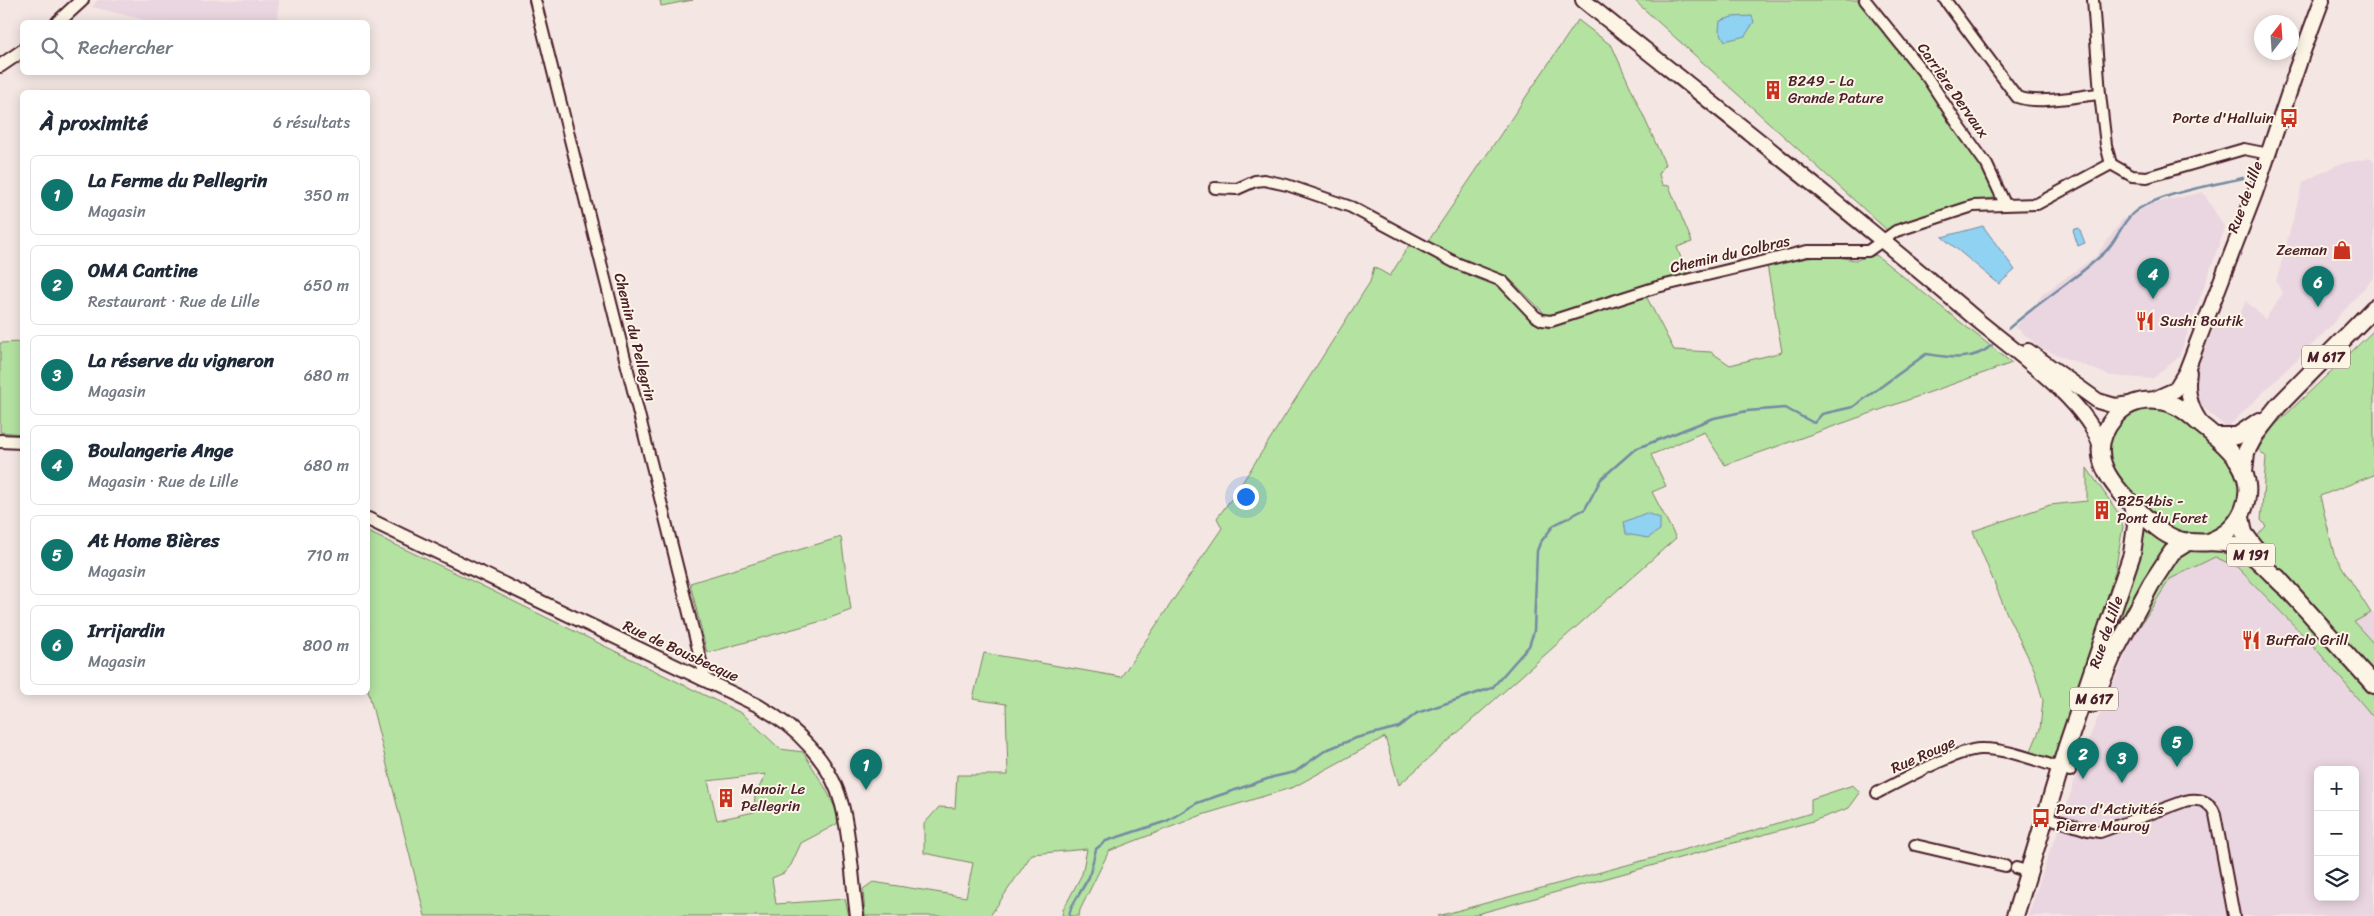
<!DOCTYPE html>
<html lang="fr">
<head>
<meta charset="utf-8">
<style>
	body { margin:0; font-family:Sriracha,sans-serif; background:#f6f6f7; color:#1f2937 }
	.controls { position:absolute; right:15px; bottom:15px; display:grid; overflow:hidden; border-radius:8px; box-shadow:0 2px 12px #0003 }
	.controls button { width:45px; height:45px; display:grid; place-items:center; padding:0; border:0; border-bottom:1px solid #e0e1e3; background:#fff; color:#1f2937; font:25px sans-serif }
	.compass { position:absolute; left:2254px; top:15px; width:45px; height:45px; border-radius:50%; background:#fff; box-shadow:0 2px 12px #0003; rotate:17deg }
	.you { position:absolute; left:1245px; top:496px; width:18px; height:18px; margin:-12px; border:4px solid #fff; border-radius:50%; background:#1a73e8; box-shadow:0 0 0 8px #1a73e833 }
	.badge { display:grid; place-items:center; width:32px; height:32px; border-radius:50%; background:#0f766e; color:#fff; font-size:16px; font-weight:700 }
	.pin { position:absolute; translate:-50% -41px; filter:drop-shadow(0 1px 2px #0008) }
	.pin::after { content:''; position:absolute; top:26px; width:18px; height:15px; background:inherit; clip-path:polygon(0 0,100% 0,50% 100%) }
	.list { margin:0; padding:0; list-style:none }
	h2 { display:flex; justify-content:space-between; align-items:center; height:65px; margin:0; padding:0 20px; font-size:21px }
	h2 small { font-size:16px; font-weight:400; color:#747a83 }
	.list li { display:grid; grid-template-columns:32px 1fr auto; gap:15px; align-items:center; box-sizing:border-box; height:80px; margin:0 10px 10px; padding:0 10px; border:1px solid #e0e1e3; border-radius:8px }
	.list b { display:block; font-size:19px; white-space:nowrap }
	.list p { margin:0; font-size:16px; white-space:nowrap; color:#747a83 }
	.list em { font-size:16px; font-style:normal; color:#747a83 }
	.icon { flex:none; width:28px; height:28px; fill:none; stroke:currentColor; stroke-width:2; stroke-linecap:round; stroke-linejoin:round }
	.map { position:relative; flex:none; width:2374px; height:916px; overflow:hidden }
	.search { position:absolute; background:#fff; box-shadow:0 2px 12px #0003; left:20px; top:20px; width:350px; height:55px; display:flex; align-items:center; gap:12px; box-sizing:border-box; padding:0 18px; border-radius:8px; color:#747a83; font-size:19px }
	.panel { position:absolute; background:#fff; box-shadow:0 2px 12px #0003; left:20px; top:90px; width:350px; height:605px; border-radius:8px }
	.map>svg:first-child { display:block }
</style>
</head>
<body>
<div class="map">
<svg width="2374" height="916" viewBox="0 0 2374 916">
	<rect width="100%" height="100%" fill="#f4e7e3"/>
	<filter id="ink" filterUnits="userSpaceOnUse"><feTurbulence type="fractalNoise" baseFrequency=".02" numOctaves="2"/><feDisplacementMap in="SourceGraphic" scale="10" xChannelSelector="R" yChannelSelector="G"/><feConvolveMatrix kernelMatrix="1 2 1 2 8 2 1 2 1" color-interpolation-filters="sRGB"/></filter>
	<g filter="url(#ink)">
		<g fill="#ead6e0" fill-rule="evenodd">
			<path d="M98,0H279L278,22H154L92,7Z"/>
			<path d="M2371,158L2374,161V277L2325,332L2227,428L2191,397L2193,372L2219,318L2235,325L2246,301L2265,319L2283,293L2276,282L2303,182L2339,164Z"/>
			<path d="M2203,192L2225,228L2179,357L2152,379L2111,376L2040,348L2016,327L2044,293L2096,256L2122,220L2154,203Z"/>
			<path d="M2215,557L2237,567L2311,643L2374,718V916H2028L2050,850L2057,835L2086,745L2135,634L2170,579ZM2318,770H2355V897H2318Z"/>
			<path d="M2374,612V644L2354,622Z"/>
		</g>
		<g fill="#b3e2a1" stroke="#7e8066" fill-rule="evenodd">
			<path d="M660,0H693L661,6Z"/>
			<path d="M1634,0H1858C1910,63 1961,125 1999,197C1960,202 1924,216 1888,231Z"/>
			<path d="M1578,20L1612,46L1665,164L1659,174L1662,185L1669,186L1692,242L1677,247L1687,275L1560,315H1546L1509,278L1427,243Z"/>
			<path d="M1411,242C1443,258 1478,271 1508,292C1523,303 1530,318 1548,328L1646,296L1674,350L1711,352L1730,365L1782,352L1767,265L1827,255L1855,260L1876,255L2012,363L1725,465L1704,432L1651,455L1666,486L1652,492L1676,538L1399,785L1385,737L1294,787L1202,815L1109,851L1080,910L1079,916H1062L1063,910L1082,874L1087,849L1032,854L990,916H865L863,889L873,882L966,897L973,863L924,853V824L939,807L955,808L957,775H1008L1006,704L973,699L984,653L1121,677L1222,528L1217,518L1235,494L1370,282L1374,267L1390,276Z"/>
			<path d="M2374,330V475L2320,496L2334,554L2371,613L2354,622L2374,644V718L2311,643L2237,567L2215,557L2170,579L2135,634L2167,564L2180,551L2224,548L2242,554L2266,526L2261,520L2266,457L2258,449L2273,427Z"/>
			<path d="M22,342V434L0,432V343Z"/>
			<path d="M2141,407L2176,412L2228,458L2239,479L2240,504L2220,530L2197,537L2172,531L2117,482L2106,449L2118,421Z"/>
			<path d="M2087,468L2117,511L2123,526L2115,572L2090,654L2053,761L2030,753L2040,729L2043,700L2034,669L2007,614L1973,531L2050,505L2087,501Z"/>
			<path d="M2143,523L2172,544L2106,653Z"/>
			<path d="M368,532L462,576L743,714L780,749L803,752L826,789L839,816L837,824L801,843L791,865L784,873L772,878L776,904L845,899L849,916H425L368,690ZM766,774L755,795L754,812L717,820L708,781Z"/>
			<path d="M841,537L851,610L822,621L707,653L690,583Z"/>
			<path d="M1853,785L1860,793L1849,808L1813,821L1470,916H1438L1749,832L1811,813V799Z"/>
		</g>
		<g fill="#90d2f1" stroke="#748aa2">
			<path d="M1752,16L1754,22L1745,36L1725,41L1719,30L1720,21L1732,17Z"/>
			<path d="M1983,226L2015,270L1999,284L1942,237Z"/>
			<path d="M2079,228L2085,243L2078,246L2073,230Z"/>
			<path d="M1646,513L1660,518V530L1648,538L1626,534L1624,522Z"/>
		</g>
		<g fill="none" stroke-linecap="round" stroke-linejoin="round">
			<g stroke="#748aa2" stroke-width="2.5">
				<path d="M2009,328C2040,301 2075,280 2105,252C2117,241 2123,219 2137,210C2162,193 2213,185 2243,178"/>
				<path d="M1069,916L1071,908L1089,877L1096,849L1106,841L1167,821L1197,803L1273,777L1295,772L1326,750L1356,738L1399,727L1417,713L1492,688L1529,646L1534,631L1537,551L1540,543L1554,525L1585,509L1601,479L1635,449L1714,418L1747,411L1785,408L1814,423L1822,414L1853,407L1926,354C1950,358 1973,362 1992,345"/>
			</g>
			<g stroke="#4a1f2b" stroke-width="14">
				<g id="minor">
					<path d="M535,0L706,681"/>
					<path d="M1865,0L1927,77L1959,126L1987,165L2005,204"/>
					<path d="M1945,0L2017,97C2038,105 2077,96 2100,94"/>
					<path d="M2093,0L2100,94L2106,145L2111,164"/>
					<path d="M1215,188L1237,189L1255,181L1264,180L1287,185L1351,207L1456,263L1502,281L1535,316L1542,320L1551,321L1657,287L1807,251H1868L1896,231L1973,206L2037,204L2111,164L2132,176L2147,177L2244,149L2269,154"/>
					<path d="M1877,793C1901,781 1956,750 1980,749C2009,748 2041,763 2070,771"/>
					<path d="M2046,817L2088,830L2100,832L2185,801C2198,798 2210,800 2215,814L2234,916"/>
					<path d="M1915,845L2005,866"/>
					<path d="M2016,868L2030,872"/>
				</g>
			</g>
			<g stroke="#4a1f2b" stroke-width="16">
				<g id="tertiary">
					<path d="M58,22L82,0"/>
					<path d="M0,66L22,51"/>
					<path d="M0,441L22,442"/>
					<path d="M368,519L757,705C795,726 831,761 842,805C851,841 852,880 857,916"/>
				</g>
			</g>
			<g stroke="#4a1f2b" stroke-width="18">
				<g id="secondary">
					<path d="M1583,0C1715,106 1847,209 1976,319C2013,350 2087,401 2101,447"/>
					<path d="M2296,70L2322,0"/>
					<path d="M2028,351L2098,401L2115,406L2131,404"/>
					<path d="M2189,372C2186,390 2189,405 2199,420"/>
					<path d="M2152,400L2175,390L2186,372L2255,193L2299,63"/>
				</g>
			</g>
			<g stroke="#4a1f2b" stroke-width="20">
				<g id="primary">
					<path d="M2214,436H2237L2259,421"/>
					<path d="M2244,472L2246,452L2255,435L2278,406L2374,308"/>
					<path d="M2241,517L2244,533L2261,556"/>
					<path d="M2210,541C2241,530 2258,494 2240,464C2231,449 2214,435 2200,424C2188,413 2175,402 2158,401C2141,399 2125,404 2114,418C2083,455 2112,485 2139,511C2150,522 2163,535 2179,540C2199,546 2218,538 2238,547C2256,555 2270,573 2284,586"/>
					<path d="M2277,577L2374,685"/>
					<path d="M2092,704L2113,655L2151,584L2172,552L2188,542"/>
					<path d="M2015,916L2067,746L2132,554L2136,526L2132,505"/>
				</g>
			</g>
			<use href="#minor" stroke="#fcf5e5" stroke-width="10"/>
			<use href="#tertiary" stroke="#fcf5e5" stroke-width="12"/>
			<use href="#secondary" stroke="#fcf5e5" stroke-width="14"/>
			<use href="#primary" stroke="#fcf5e5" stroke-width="16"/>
		</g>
	</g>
	<defs>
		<g id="building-bare" transform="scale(1.5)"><path d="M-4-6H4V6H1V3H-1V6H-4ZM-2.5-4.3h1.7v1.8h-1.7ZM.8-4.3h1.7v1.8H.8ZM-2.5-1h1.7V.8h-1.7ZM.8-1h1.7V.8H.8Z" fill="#c8321e" stroke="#fcf5e5" stroke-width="2.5" paint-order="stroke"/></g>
		<g id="bus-bare" transform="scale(1.5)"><path d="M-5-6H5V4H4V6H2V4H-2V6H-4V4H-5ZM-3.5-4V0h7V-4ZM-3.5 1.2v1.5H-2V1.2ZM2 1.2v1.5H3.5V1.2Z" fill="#c8321e" stroke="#fcf5e5" stroke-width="2.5" paint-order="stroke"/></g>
		<g id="shop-bare" transform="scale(1.5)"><path d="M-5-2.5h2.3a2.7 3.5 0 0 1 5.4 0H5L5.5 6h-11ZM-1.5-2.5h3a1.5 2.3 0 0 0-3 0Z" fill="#c8321e" stroke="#fcf5e5" stroke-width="2.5" paint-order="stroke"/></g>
		<g id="restaurant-bare" transform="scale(1.5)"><path d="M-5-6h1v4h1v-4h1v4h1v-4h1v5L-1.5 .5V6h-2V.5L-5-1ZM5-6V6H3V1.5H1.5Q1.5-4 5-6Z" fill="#c8321e" stroke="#fcf5e5" stroke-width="2.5" paint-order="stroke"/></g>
	</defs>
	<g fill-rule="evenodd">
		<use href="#building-bare" x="1773" y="90"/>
		<use href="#bus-bare" x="2289" y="118"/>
		<use href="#shop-bare" x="2342" y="250"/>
		<use href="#restaurant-bare" x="2145" y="321"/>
		<use href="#building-bare" x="2102" y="510"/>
		<use href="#restaurant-bare" x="2251" y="640"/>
		<use href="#building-bare" x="726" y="798"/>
		<use href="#bus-bare" x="2041" y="818"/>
	</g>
	<g text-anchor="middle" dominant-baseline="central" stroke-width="4" stroke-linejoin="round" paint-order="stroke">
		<g fill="#fcf5e5" stroke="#7f5f63" stroke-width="1">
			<rect x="2302" y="345.5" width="48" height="23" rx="4"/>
			<rect x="2227" y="543.5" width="48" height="23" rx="4"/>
			<rect x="2070" y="687.5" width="48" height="23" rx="4"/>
		</g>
		<g font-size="14" font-weight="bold" fill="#4a1f2b">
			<text x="2326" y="357">M 617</text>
			<text x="2251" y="555">M 191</text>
			<text x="2094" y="699">M 617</text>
		</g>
		<g font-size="15" fill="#4a1f2b" stroke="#fcf5e5" text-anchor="start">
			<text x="1788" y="81">B249 - La<tspan x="1788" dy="17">Grande Pature</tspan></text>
			<text x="2274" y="118" text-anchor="end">Porte d'Halluin</text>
			<text x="2327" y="250" text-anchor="end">Zeeman</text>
			<text x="2160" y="321">Sushi Boutik</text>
			<text x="2117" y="501">B254bis -<tspan x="2117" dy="17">Pont du Foret</tspan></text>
			<text x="2266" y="640">Buffalo Grill</text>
			<text x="741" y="789">Manoir Le<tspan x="741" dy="17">Pellegrin</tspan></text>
			<text x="2056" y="809">Parc d'Activités<tspan x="2056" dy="17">Pierre Mauroy</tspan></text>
		</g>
		<g font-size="15" fill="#4a1f2b" stroke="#fcf5e5">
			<text transform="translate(1953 90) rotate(55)">Carrière Dervaux</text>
			<text transform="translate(2245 197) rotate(-70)">Rue de Lille</text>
			<text transform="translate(1730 254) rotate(-13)">Chemin du Colbras</text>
			<text transform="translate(635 337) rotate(76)">Chemin du Pellegrin</text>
			<text transform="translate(2106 632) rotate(-71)">Rue de Lille</text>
			<text transform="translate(681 651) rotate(25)">Rue de Bousbecque</text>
			<text transform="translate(1923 755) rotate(-24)">Rue Rouge</text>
		</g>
	</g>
</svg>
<div class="controls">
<button>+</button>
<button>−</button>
<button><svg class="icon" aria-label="layers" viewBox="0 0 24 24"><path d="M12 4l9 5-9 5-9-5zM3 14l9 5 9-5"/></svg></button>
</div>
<svg class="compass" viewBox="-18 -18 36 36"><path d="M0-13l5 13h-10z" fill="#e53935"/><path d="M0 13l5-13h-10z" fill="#747a83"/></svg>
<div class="you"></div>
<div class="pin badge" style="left:866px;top:790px">1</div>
<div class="pin badge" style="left:2083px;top:779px">2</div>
<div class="pin badge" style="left:2122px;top:783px">3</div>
<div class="pin badge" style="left:2153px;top:299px">4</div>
<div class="pin badge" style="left:2177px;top:767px">5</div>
<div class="pin badge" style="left:2318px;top:307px">6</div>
<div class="search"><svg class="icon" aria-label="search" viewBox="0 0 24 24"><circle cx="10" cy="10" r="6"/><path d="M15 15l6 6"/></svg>Rechercher</div>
<section class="panel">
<h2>À proximité<small>6 résultats</small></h2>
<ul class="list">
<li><span class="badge">1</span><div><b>La Ferme du Pellegrin</b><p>Magasin</p></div><em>350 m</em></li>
<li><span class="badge">2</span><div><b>OMA Cantine</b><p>Restaurant · Rue de Lille</p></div><em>650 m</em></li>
<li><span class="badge">3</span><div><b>La réserve du vigneron</b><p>Magasin</p></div><em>680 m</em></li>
<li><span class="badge">4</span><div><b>Boulangerie Ange</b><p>Magasin · Rue de Lille</p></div><em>680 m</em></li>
<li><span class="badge">5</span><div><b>At Home Bières</b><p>Magasin</p></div><em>710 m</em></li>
<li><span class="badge">6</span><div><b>Irrijardin</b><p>Magasin</p></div><em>800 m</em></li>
</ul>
</section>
</div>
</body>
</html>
